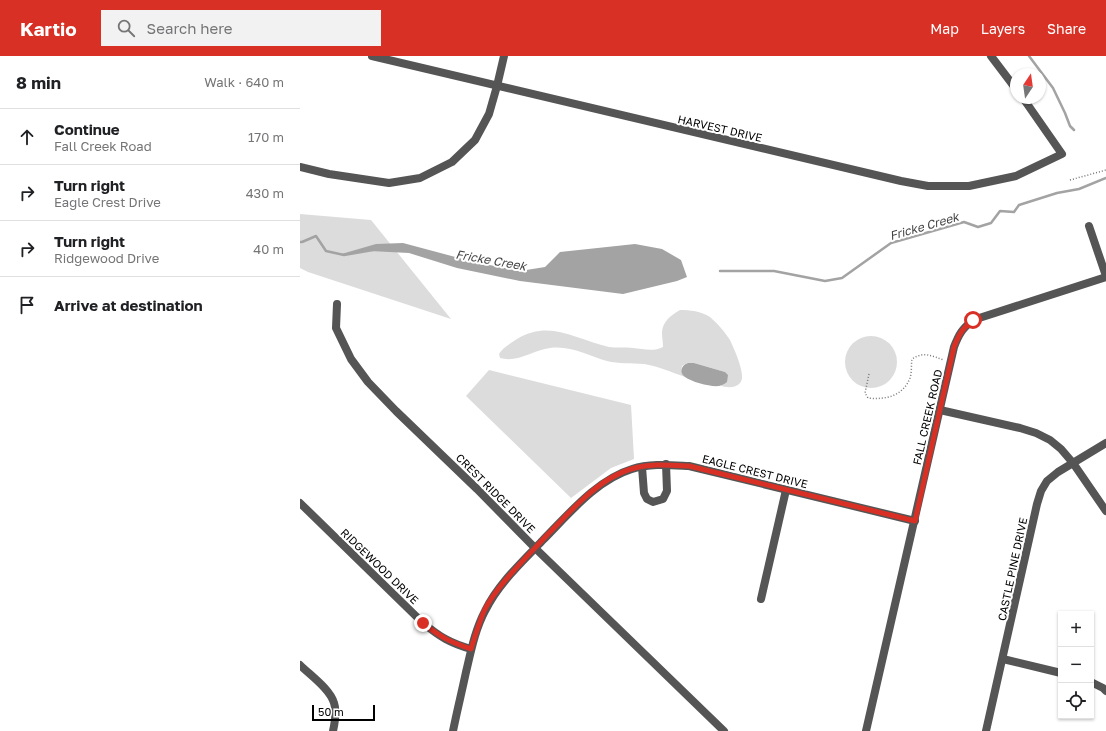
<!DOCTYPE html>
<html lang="en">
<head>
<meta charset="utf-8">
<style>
	body { margin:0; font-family:"Golos Text",sans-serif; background:#f2f2f2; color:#202124 }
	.controls { position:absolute; right:12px; bottom:12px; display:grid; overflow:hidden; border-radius:0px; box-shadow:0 1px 3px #0004 }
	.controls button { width:36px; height:36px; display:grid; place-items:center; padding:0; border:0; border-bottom:1px solid #e0e0e0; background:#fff; color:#202124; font:20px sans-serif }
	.compass { position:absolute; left:710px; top:12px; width:36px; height:36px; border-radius:50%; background:#fff; box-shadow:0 1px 3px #0004; rotate:13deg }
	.scale { position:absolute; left:12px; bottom:10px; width:63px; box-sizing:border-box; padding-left:4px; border:2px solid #000; border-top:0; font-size:11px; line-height:14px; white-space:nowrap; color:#000; -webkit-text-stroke:3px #fff; paint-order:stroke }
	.stop { position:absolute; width:12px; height:12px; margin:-9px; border:3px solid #d93025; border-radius:50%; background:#fff }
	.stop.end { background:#d93025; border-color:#fff; box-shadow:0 1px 4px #0008 }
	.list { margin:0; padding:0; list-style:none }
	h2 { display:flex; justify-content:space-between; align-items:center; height:52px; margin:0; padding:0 16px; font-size:17px }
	h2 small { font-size:13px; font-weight:400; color:#757577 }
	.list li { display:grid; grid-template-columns:26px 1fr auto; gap:12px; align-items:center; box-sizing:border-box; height:56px; padding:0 16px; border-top:1px solid #e0e0e0 }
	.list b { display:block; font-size:15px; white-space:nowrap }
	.list p { margin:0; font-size:13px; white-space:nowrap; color:#757577 }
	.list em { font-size:13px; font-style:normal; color:#757577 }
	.icon { flex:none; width:22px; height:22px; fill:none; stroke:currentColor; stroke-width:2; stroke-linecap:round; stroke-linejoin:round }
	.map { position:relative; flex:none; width:806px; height:675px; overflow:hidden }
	header { display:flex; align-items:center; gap:24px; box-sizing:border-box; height:56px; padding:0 20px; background:#d93025; color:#fff }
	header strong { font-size:19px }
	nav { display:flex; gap:22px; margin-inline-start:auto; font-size:14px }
	.search { width:280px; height:36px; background:#f2f2f2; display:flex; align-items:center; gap:10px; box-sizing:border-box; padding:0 14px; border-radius:0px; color:#757577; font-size:15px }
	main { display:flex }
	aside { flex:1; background:#fff }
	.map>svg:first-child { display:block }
</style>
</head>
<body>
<header>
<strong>Kartio</strong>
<div class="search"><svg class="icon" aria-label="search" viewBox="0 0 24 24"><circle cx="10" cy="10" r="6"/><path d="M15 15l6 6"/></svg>Search here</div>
<nav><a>Map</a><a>Layers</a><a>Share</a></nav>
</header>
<main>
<aside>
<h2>8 min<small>Walk · 640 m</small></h2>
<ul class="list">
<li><svg class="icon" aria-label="ahead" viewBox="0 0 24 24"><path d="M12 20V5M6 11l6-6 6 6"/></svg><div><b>Continue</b><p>Fall Creek Road</p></div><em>170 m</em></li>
<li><svg class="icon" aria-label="right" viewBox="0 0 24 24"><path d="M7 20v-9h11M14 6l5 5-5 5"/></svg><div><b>Turn right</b><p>Eagle Crest Drive</p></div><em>430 m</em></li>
<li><svg class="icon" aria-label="right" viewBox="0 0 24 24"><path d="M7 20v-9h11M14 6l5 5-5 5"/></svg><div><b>Turn right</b><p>Ridgewood Drive</p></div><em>40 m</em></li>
<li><svg class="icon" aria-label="arrive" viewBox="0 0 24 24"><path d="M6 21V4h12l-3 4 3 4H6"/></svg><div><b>Arrive at destination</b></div></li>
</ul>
</aside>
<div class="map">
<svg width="806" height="675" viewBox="0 0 806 675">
	<rect width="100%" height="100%" fill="#fff"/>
	<g fill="#dcdcdc">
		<path d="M0,158L71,164L151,263L8,216L0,212Z"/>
		<path d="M380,254C390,254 401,255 410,261C417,267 425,276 430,284C434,293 447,320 440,327C435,333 426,331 420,330L424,328L425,316L394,307H387L382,310C381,315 382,317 385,321C371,316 358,310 344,308C331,307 319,308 307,305C289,300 270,289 250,292C233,294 218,307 200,302L199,298C203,291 210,288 217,283C251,263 276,284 309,291C316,292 325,291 333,292C343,293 354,296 363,291C363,286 362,282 362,277C362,266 371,259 380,254Z"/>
		<circle cx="571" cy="306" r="26"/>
		<path d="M189,314L331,349L334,403L311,412L271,442L166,340Z"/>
	</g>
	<g fill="#a3a3a3">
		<path d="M103,187L174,206L220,215L245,211L260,196L335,188L362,193L381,204L387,221L377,225L323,238L220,225L157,212L109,197L70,195L38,199L76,188Z"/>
		<path d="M388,307H394L425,316L428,319L427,326C425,328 422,329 419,330C410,331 392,326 385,321C379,317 381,309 388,307Z"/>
	</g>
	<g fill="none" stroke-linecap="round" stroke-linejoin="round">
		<g stroke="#a3a3a3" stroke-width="2.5">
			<path d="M729,0L753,32L765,57L770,70L774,74"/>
			<path d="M0,186H2L16,180L26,195L44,199L73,194"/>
			<path d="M420,215H474L525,225L542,222L591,187L664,166L678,171L691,167L700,155L714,156L719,149L757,137L779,133L806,122"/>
		</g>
		<g stroke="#777" stroke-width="1.5" stroke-dasharray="1 2" stroke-linecap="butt">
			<path d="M770,124L806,114"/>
			<path d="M569,318L565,337L568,342C586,344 603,340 610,322C612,316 611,309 612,303C624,295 631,300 644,304"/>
		</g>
		<g stroke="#555" stroke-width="8">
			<path d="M72,0L601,125L628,130H669L716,120L762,98L723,42"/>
			<path d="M691,0L716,33"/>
			<path d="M0,111L29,118L89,127L120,122L152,106L175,84L189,58L197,30L204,0"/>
			<path d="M789,170L806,220"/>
			<path d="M37,248L36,272L51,303L68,326L96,355L177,433L235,492L424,675"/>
			<path d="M640,354L720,372L736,377L750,384L761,393L773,407L806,455"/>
			<path d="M342,411L344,437L347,443L353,446L363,443L367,435L366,408"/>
			<path d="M0,447L123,567C140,581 150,587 171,593"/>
			<path d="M461,543L486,434"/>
			<path d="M703,603L761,617"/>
			<path d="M0,609C10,619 30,633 34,647C37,655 35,666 33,675"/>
			<path d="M791,626L803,632L806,635"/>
			<path d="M153,675C157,655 162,635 166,616C171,595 175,574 185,555C198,528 222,506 242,485C268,459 296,424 332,413C350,407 370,409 389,410L615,465"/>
			<path d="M566,675L654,291C659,278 662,273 673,264L806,221"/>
			<path d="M686,675L737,448L741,435L747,425L758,416L806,387"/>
		</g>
	</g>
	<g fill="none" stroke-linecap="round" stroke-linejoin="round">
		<path stroke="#d93025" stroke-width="5" d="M123,567C140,581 150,586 171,593C175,580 179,567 184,555C197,529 228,500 248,478C267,459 286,437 309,423C316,419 324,415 331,413C350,407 370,409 389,410L615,465L654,291C659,278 662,273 673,264"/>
	</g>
	<g text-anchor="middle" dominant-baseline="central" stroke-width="4" stroke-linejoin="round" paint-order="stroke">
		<g font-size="11" fill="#000" stroke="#fff">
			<text transform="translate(420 72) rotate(13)">HARVEST DRIVE</text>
			<text transform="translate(627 361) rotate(-77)">FALL CREEK ROAD</text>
			<text transform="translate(455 415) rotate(14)">EAGLE CREST DRIVE</text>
			<text transform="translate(196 437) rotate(45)">CREST RIDGE DRIVE</text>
			<text transform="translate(80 510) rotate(44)">RIDGEWOOD DRIVE</text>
			<text transform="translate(712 513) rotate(-78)">CASTLE PINE DRIVE</text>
		</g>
		<g font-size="12" font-style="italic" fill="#444" stroke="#fff">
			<text transform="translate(624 170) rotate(-16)">Fricke Creek</text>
			<text transform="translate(191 204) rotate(10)">Fricke Creek</text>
		</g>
	</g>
</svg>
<div class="controls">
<button>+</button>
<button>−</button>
<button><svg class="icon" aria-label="locate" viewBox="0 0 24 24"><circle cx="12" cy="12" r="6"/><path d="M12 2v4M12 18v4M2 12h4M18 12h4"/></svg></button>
</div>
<svg class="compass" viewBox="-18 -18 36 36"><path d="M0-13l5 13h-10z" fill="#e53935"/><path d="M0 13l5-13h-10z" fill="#757577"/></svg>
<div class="scale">50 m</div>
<div class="stop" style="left:673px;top:264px"></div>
<div class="stop end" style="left:123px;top:567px"></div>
</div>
</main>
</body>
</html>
